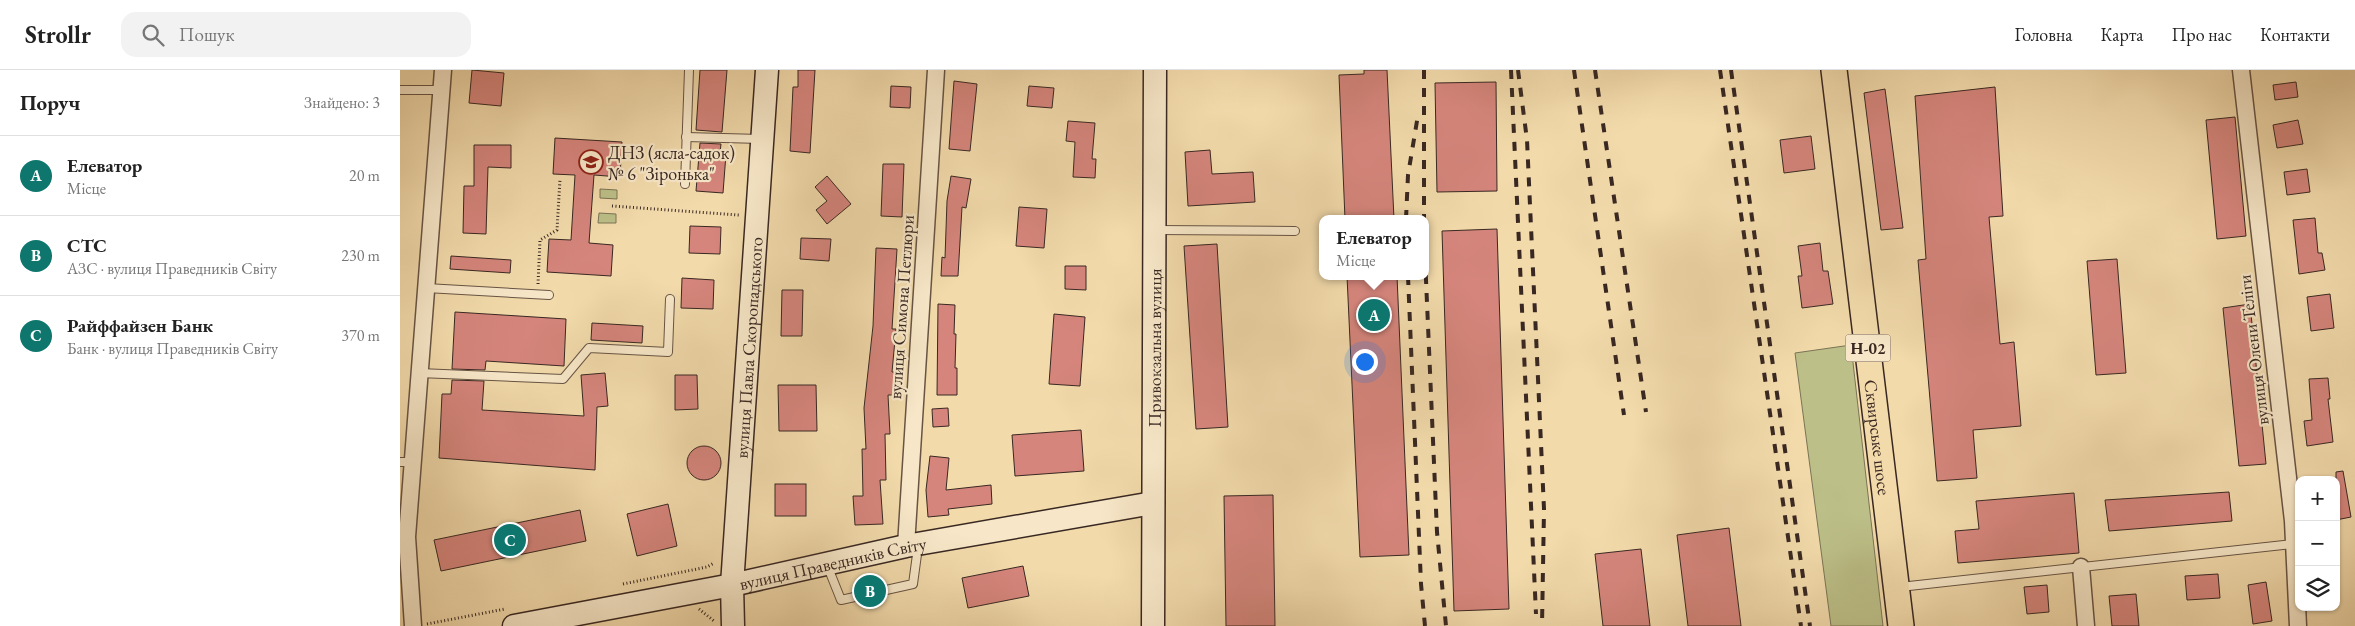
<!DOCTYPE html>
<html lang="uk">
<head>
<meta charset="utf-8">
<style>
	body { margin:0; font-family:"EB Garamond",serif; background:#f2f2f2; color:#222 }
	.controls { position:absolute; right:15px; bottom:15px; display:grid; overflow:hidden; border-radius:10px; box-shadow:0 1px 4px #0004 }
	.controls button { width:45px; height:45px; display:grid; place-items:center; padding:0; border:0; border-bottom:1px solid #e0e0e0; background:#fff; color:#222; font:25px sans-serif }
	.you { position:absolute; left:964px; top:291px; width:18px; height:18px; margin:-12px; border:4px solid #fff; border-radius:50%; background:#1a73e8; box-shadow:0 0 0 8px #1a73e833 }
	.badge { display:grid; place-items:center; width:32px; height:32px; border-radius:50%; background:#0f766e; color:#fff; font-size:16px; font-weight:700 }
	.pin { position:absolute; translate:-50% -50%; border:2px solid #fff; box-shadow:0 1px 5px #0006 }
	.popup { position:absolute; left:919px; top:145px; width:110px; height:65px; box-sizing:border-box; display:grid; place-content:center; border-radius:10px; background:#fff; filter:drop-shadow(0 1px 4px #0005); font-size:16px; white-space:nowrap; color:#767676 }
	.popup b { font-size:19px; color:#222 }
	.popup::after { content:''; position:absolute; left:50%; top:100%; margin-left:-10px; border:10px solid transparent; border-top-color:#fff }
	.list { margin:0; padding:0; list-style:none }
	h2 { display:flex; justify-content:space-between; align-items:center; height:65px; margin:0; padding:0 20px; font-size:21px }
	h2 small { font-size:16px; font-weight:400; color:#767676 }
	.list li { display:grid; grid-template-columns:32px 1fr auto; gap:15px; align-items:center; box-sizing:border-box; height:80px; padding:0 20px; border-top:1px solid #e0e0e0 }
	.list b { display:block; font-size:19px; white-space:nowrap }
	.list p { margin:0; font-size:16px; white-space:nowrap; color:#767676 }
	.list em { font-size:16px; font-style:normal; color:#767676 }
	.icon { flex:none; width:28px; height:28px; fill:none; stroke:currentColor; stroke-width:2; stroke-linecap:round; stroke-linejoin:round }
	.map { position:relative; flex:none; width:1955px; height:556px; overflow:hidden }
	header { display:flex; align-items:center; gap:30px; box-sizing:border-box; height:70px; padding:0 25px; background:#fff; border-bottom:1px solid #e0e0e0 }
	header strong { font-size:24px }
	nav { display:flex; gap:28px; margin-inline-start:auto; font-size:18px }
	.search { width:350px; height:45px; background:#f2f2f2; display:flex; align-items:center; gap:12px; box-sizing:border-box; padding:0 18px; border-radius:15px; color:#767676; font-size:19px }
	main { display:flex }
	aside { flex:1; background:#fff }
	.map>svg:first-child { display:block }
</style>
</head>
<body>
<header>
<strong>Strollr</strong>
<div class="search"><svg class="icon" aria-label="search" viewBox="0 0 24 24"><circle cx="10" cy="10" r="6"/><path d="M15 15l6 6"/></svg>Пошук</div>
<nav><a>Головна</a><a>Карта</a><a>Про нас</a><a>Контакти</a></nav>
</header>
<main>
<aside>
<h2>Поруч<small>Знайдено: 3</small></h2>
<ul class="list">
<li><span class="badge">A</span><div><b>Елеватор</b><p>Місце</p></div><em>20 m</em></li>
<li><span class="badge">B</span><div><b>СТС</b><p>АЗС · вулиця Праведників Світу</p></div><em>230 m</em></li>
<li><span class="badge">C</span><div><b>Райффайзен Банк</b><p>Банк · вулиця Праведників Світу</p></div><em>370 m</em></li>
</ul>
</aside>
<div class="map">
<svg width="1955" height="556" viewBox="0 0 1955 556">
	<rect width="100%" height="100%" fill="#f2daab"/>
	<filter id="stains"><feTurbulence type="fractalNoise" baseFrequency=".004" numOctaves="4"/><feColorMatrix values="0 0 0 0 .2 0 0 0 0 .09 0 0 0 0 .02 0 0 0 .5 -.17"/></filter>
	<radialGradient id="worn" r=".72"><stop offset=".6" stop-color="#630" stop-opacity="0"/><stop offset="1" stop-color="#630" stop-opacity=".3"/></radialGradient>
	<g fill="#bcbf88" stroke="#7a7455">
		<path d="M200,119L217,120V129L200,128Z"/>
		<path d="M199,143L216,144V153H198Z"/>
		<path d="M1451,275L1483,556H1431L1395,283Z"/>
	</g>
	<g fill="#d5857c" stroke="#392822">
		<path d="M72,0L104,3L101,36L69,33Z"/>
		<path d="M300,0H327L322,62L296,60Z"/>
		<path d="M398,0H415L410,83L390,81L393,17H398Z"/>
		<path d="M964,0H987L994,149H945L939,5L964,4Z"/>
		<path d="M554,11L577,14L570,81L549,79Z"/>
		<path d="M1096,12L1097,121L1037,122L1035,13Z"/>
		<path d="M1896,12L1898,27L1875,30L1873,15Z"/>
		<path d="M491,16L511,17L510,38L490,37Z"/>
		<path d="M629,16L654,18L652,38L627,36Z"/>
		<path d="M1595,17L1603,146L1589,147L1600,274L1614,272L1621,356L1573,360L1577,408L1537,411L1518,190L1526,189L1515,26Z"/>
		<path d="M1485,19L1503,158L1481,160L1464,23Z"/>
		<path d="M1835,47L1846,166L1817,169L1806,50Z"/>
		<path d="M1898,50L1903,74L1877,78L1873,55Z"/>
		<path d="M668,51L695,53L692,89H696L695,108L673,107L675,72L666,71Z"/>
		<path d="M1411,66L1415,99L1384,103L1380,70Z"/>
		<path d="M155,68L222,72L220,107L194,105L189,173L213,175L211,206L147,202L149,169L171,170L175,105L153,104Z"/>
		<path d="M300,73L321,74L320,83L326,84L323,123L296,121Z"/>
		<path d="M74,75H111V98L88,97L86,164L63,163L64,116H74Z"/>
		<path d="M810,80L812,104L853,102L855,132L788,136L785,82Z"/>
		<path d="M483,94H504L502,147L481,146Z"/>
		<path d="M1907,99L1910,122L1887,125L1884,102Z"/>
		<path d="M427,106L451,134L427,154L416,140L427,131L415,117Z"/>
		<path d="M551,106L571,109L566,138L562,137L558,206H541L542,187L545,188L547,131Z"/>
		<path d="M619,137L647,139L644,178L616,176Z"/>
		<path d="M1915,148L1918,183H1922L1925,200L1899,204L1893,150Z"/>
		<path d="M290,156L321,157L320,184L289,183Z"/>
		<path d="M1097,159L1109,539L1054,541L1042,161Z"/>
		<path d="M401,168L431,169L429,191L400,189Z"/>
		<path d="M1420,173L1423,201H1428L1433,234L1402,238L1398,206H1402L1398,176Z"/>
		<path d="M817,174L828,357L796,359L784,176Z"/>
		<path d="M476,178L497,179L492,259H496L492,302H497L496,325H488L490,364H485L486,410H480L483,454L455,455L453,426H463L462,379H466L464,338L473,256Z"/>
		<path d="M51,186L111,190L110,203L50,199Z"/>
		<path d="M1717,189L1726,303L1696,305L1687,191Z"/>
		<path d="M665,196H686V220L665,219Z"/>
		<path d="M947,206H997L1009,485L960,487Z"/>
		<path d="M282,208L314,210L313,239L281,238Z"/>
		<path d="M382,220H403L402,266H381Z"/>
		<path d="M1930,224L1934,258L1911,261L1907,227Z"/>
		<path d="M538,234L555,235L554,264H556L555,298H557V325H537Z"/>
		<path d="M1850,234L1866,394L1839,396L1823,238Z"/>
		<path d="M55,242L166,249L164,296L86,291L85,300L52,299Z"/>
		<path d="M654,244L685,247L680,316L649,314Z"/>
		<path d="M192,253L243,256L242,273L191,270Z"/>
		<path d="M205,303L208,336L197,337L195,400L39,388L42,324H51L52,310L84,311L82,340L184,346L181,305Z"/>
		<path d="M275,305H297L298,339L275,340Z"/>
		<path d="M1928,308L1930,329H1928L1933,372L1907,376L1904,351L1912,350L1909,309Z"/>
		<path d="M378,315H416L417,361H379Z"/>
		<path d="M548,338L549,356L533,357L532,339Z"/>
		<path d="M681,360L684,401L615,406L612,365Z"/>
		<circle cx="304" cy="393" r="17"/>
		<path d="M530,386L549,388L546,420L591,415L592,434L548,439L549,445L528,447L526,420Z"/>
		<path d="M1943,401L1951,447L1936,450V402Z"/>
		<rect x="375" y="414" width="31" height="32"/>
		<path d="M1829,422L1832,451L1709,461L1705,430Z"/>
		<path d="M1674,423L1679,483L1558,493L1555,461L1579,459L1576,431Z"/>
		<path d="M873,425L875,556H826L824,426Z"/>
		<path d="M268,434L277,476L237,486L227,444Z"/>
		<path d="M180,440L186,471L41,501L34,470Z"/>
		<path d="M1329,458L1341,556H1288L1277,465Z"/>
		<path d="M1241,479L1250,556H1203L1195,484Z"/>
		<path d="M623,496L629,526L568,538L562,508Z"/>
		<path d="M1818,504L1820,528L1787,530L1785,506Z"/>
		<path d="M1866,512L1872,551L1853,554L1848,515Z"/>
		<path d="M1647,515L1649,542L1627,544L1624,517Z"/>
		<path d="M1736,524L1739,556H1712L1709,526Z"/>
	</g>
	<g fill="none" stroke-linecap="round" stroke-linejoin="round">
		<g stroke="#675444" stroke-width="10">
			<g id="lane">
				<path d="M0,20H41"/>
				<path d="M286,67L361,69"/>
				<path d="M285,114L289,0"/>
				<path d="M756,160L895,161"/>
				<path d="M26,218L149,225"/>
				<path d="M19,303L163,309L189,278L268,282L270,229"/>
				<path d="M0,392H12"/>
				<path d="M427,495L441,530L513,514L518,477"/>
				<path d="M1500,517L1893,474"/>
			</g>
		</g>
		<g stroke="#675444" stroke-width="19">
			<g id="street">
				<path d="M1841,0L1893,451L1898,556"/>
				<path d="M506,476L536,0"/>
				<path d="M1681,497L1686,556"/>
				<path d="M13,556L7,467L43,0"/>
			</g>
		</g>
		<g stroke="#392822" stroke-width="25">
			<g id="secondary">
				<path id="s1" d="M114,556L332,515L506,476L753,433"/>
				<path id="s2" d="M333,556L332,515L367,0"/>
				<path id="s3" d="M753,556L755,0"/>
			</g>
		</g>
		<g stroke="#392822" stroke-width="28">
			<g id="primary">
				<path id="s4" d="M1434,0L1501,556"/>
			</g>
		</g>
		<g stroke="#392822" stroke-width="3" stroke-dasharray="1 2.5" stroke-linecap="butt">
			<path d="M212,136L339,145"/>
			<path d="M138,214L140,170L157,160L160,109"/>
			<path d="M223,514L307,497L314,493"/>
			<path d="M299,539L314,551"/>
			<path d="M27,554L105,539"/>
		</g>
		<use href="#lane" stroke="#f7e7c8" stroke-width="8"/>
		<use href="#street" stroke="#f7e7c8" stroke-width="16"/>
		<use href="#secondary" stroke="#f7e7c8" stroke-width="22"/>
		<use href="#primary" stroke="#f2daab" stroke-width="25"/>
		<g stroke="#392822" stroke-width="4" stroke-dasharray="9 9" stroke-linecap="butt">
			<path d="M1024,0V149"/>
			<path d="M1111,0L1136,544"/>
			<path d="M1118,0L1127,70L1144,439L1142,556"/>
			<path d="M1174,0L1224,345"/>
			<path d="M1195,0L1246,342"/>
			<path d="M1320,0L1401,556"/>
			<path d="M1331,0L1410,556"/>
			<path d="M1006,149L1008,105L1018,45"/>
			<path d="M1025,187L1037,462L1046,556"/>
			<path d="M1008,206L1021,514L1025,556"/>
		</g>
	</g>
	<defs>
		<g id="school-ring" transform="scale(1.25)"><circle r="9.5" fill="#f7e7c8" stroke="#8f2418" stroke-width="1.5"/><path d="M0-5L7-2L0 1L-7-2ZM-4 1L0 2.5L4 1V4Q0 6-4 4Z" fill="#8f2418"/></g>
	</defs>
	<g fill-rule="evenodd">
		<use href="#school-ring" x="191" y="92"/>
	</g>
	<g text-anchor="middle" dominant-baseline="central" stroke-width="4.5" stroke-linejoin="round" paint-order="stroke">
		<rect fill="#f7e7c8" stroke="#726154" stroke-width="1" x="1445.5" y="264.5" width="45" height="27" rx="4"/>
		<g font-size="16" font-weight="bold" fill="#392822">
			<text x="1468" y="278">Н-02</text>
		</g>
		<g font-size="18" fill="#392822" stroke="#f7e7c8" text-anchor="start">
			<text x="208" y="82">ДНЗ (ясла-садок)<tspan x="208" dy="21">№ 6 "Зіронька"</tspan></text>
		</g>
		<g font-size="18" fill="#392822" stroke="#f7e7c8">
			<text transform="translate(501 237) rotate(-86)">вулиця Симона Петлюри</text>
			<text stroke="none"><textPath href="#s2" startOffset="279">вулиця Павла Скоропадського</textPath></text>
			<text stroke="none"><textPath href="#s3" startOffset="278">Привокзальна вулиця</textPath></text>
			<text transform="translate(1853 280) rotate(-97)">вулиця Олени Теліги</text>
			<text stroke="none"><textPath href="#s4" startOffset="370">Сквирське шосе</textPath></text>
			<text stroke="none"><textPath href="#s1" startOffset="325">вулиця Праведників Світу</textPath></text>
		</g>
	</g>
	<rect width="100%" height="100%" filter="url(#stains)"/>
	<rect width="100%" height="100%" fill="url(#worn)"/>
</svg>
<div class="controls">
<button>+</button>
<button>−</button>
<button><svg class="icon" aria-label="layers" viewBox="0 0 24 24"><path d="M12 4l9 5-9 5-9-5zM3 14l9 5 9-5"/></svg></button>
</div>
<div class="you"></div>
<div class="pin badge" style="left:974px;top:245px">A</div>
<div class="popup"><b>Елеватор</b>Місце</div>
<div class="pin badge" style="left:470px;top:521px">B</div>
<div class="pin badge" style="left:110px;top:470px">C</div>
</div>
</main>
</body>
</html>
